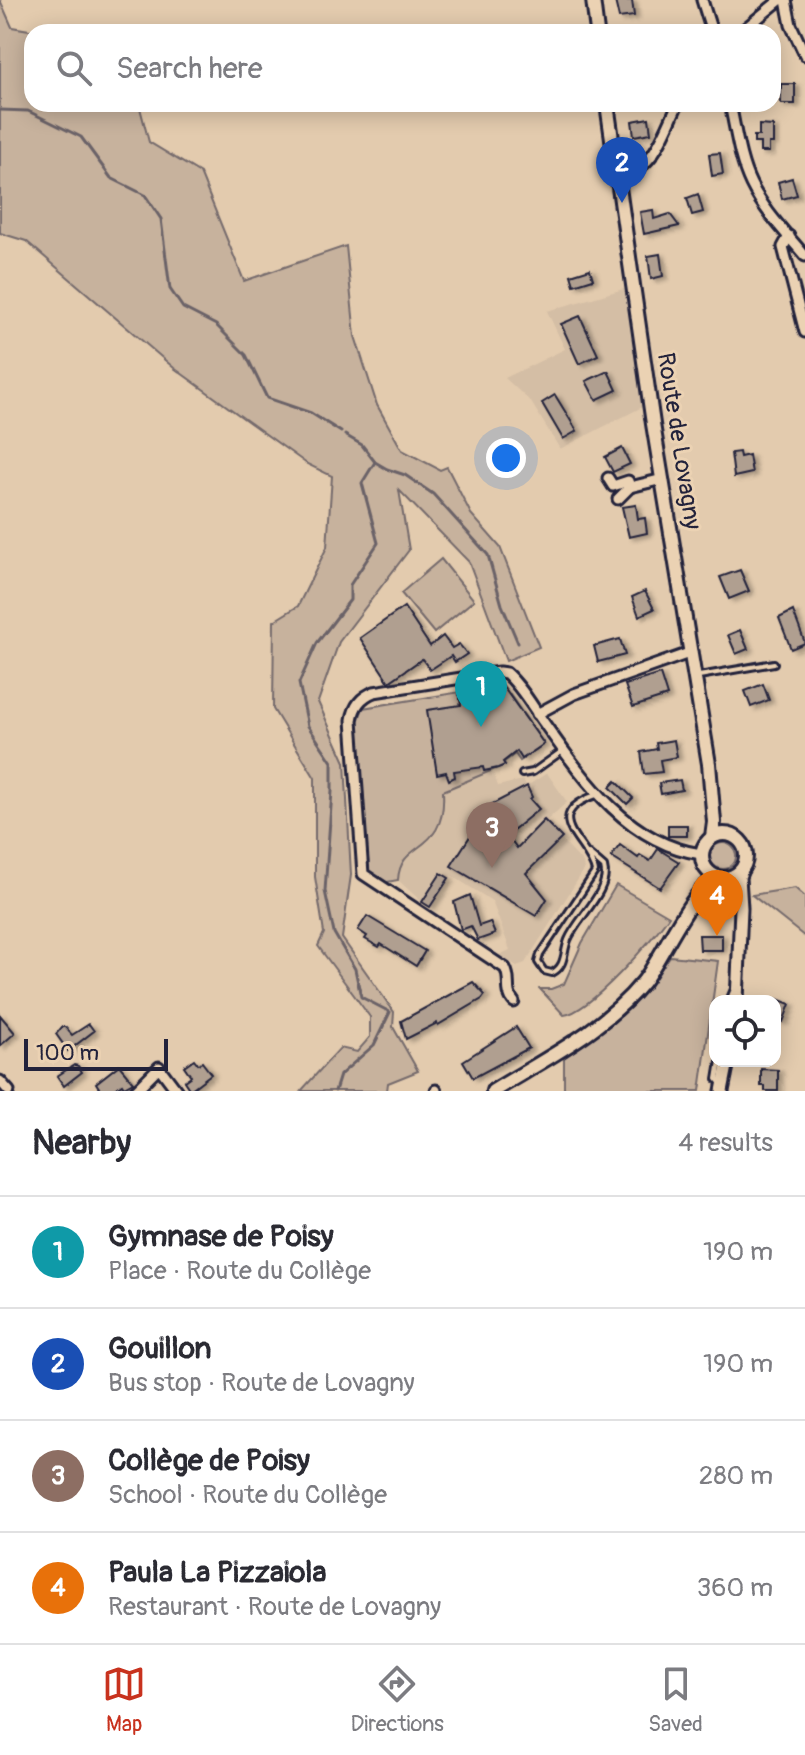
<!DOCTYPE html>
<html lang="en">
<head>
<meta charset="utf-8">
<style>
	body { margin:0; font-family:Pangolin,sans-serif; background:#f2f2f3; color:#2b2b33 }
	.controls { position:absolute; right:24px; bottom:24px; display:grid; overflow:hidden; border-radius:16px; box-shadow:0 4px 20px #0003 }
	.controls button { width:72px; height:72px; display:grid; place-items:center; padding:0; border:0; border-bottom:2px solid #e1e1e2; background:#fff; color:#2b2b33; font:40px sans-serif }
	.scale { position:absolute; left:24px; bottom:20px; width:144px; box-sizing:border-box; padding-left:8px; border:4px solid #22223b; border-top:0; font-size:22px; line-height:28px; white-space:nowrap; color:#22223b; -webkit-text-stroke:6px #ebd2b3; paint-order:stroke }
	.you { position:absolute; left:506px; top:458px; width:28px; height:28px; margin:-20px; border:6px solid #fff; border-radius:50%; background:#1a73e8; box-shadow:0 0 0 12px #1a73e833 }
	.badge { display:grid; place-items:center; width:52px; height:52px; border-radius:50%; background:#c8321e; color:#fff; font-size:26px; font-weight:700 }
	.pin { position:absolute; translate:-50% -66px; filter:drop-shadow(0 2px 4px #0008) }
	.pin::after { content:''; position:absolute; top:42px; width:28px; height:24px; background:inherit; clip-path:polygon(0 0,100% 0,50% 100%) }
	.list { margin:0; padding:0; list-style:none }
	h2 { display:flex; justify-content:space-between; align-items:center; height:104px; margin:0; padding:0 32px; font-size:34px }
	h2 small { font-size:26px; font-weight:400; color:#7c7c81 }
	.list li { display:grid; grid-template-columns:52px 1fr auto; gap:24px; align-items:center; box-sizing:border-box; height:112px; padding:0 32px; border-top:2px solid #e1e1e2 }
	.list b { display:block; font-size:30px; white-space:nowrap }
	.list p { margin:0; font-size:26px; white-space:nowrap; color:#7c7c81 }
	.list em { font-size:26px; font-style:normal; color:#7c7c81 }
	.icon { flex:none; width:44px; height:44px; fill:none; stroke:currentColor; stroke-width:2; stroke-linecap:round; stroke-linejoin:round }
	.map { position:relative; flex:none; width:805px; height:1091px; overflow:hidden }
	.search { position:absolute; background:#fff; box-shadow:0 4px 20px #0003; left:24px; right:24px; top:24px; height:88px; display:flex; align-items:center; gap:20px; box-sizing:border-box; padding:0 28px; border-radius:24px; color:#7c7c81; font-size:30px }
	.sheet { height:552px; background:#fff }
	nav { display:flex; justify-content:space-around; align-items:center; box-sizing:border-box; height:112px; border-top:2px solid #e1e1e2; background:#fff; font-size:22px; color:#7c7c81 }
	nav a { display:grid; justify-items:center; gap:4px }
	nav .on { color:#c8321e }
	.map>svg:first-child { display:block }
</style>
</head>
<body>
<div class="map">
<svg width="805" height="1091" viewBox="0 0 805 1091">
	<defs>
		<filter id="shadow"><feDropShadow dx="4.5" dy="2.5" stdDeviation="2" flood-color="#0004"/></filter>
	</defs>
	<rect width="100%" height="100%" fill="#e3cbae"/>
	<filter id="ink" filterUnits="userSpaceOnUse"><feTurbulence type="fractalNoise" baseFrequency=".0125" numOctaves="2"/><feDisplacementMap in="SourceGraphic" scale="16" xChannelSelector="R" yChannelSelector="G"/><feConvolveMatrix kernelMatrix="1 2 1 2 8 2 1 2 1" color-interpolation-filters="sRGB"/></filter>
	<g filter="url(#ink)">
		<g fill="#d4bea5">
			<path d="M641,284L656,400L560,449L531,402L505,378L565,349L547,311Z"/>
			<path d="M492,769L498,786L522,780L527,786L547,773L567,802L545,822L583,863L584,870L525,963L517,966L499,955L510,950L492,901L451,875L449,878L441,873L422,902L398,880L399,871L407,857L431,839L439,829L444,807L443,791Z"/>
		</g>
		<g fill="#c7b29d" stroke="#746a6c" stroke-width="2">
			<path d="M0,0L12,27L41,32H32V104H139L149,142L200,173L244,281L346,246L355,336L377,405L402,450L440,470L447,467L471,514L500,547L539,647L506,661L469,562L399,490L409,550L339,642L318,702L345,762L351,875L342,938L394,1012L393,1027L418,1071L388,1083L387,1091H301L340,1048L357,1052L370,1037V1017L318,946L324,933L315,877V778L273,709L274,621L298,606L327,547L332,476L307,464L174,368L26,241L0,233Z"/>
			<path d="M441,559L474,600L434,633L401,593Z"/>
			<path d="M503,685L544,744L520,761L515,754L504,762L505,765L443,791C447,856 400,838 398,880L382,883L369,872L358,722L363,708Z"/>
			<circle cx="723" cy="856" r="13"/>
			<path d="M616,885L669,916C654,938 589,1013 564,1015L540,989H551L564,984L582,943Z"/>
			<path d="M795,888L805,897V937L752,895Z"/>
			<path d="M670,956L718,961L700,1091H564V1058C606,1029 642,999 670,956Z"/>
		</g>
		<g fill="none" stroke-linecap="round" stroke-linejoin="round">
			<g stroke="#6b6267" stroke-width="3">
				<path d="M0,110L28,111L81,137L111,178L145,195L161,219L170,289L183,308L216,325L246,355L267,398L311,413L341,432"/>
				<path d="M345,435L362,445L375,462L387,469L405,475L433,494L488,555L502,605L518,643"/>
				<path d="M335,1091L340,1075L374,1045L390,1012L361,997L355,969L334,933L325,891L332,791V762L308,726L299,683L317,643L350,600V585L378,543L362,483L375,462"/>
			</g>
		</g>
		<g fill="#b09f90" stroke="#22223b" stroke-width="2" filter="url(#shadow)">
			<path d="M632,0L634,16L619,18L615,1Z"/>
			<rect x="781" y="84" width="14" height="20"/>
			<path d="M649,118L651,133L634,136L632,121Z"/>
			<path d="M759,125L773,126V143H769V152H760V143H754V136H759Z"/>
			<path d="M720,153L723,174L712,176L709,154Z"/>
			<path d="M792,178L797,195L782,199L778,182Z"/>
			<path d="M698,194L703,212L692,215L687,198Z"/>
			<path d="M653,210L654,219L670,214L679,226L644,234L640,212Z"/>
			<path d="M660,254L663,276L651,279L648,256Z"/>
			<path d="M590,269L593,279L574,285L571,275Z"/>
			<path d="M580,316L598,355L579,364L561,324Z"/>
			<path d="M608,371L617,390L596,400L586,381Z"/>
			<path d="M555,395L577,431L563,439L542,403Z"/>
			<path d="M622,448L630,464L613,472L605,457Z"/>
			<path d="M739,452L740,457L749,455L752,473L734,477L731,453Z"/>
			<path d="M636,505L638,519L645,518L647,533L629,537L622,507Z"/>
			<path d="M740,570L749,591L729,599L720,577Z"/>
			<path d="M645,591L654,609L639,616L632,597Z"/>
			<path d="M404,607L430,646L443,636L452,648L459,644L467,654L455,662L451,656L430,670L422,659L389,682L360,638Z"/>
			<path d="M793,611L805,643L791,649L779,618Z"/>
			<path d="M740,630L748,649L736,654L728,635Z"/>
			<path d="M620,639L625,655L598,662L594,646Z"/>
			<path d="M660,674L667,696L633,707L625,685Z"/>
			<path d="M763,684L769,700L751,707L745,691Z"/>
			<path d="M504,688L544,744L522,759L517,751L503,762L505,765L498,768L484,771L483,767L454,771L455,777L449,780L446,772L437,774L427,710L461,705L459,695Z"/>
			<path d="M674,740L677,757L660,760L662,772L644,774L641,752L657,749L656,743Z"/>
			<path d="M680,780L682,790L661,794L659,783Z"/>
			<path d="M616,781L633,798L627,804L610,787Z"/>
			<path d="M527,786L532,797L530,799L539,809L507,835L517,848L544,820L562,838L526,873L547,899L536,916L451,866L472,833L471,824L488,825L481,810Z"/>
			<rect x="668" y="825" width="19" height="11"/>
			<path d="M620,845L638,858L640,855L650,861L658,849L679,862L660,888L611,857Z"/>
			<path d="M441,873L449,878L430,907L422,902Z"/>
			<path d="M470,895L479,926L490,922L495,934L478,940L471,926L461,930L454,902Z"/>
			<path d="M367,916L425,951L416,966L381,944L379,947L365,939L367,936L358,930Z"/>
			<path d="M699,935H722V950H700Z"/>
			<path d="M473,982L485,995L482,999L438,1025L437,1023L406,1039L401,1021Z"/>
			<path d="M777,999L790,1004L783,1022L775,1019Z"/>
			<path d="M0,1015L15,1033L0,1046Z"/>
			<path d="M89,1024L94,1031L68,1051L56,1034L62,1027H65L72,1035Z"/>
			<path d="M516,1027L529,1048L473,1078L463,1061Z"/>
			<path d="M194,1059L198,1064L202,1062L211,1074L190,1090L184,1081L191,1076L184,1066Z"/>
			<path d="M74,1065L78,1066L82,1072L64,1086L57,1076Z"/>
			<path d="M119,1065L133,1082L124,1087L122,1084L112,1091H101L96,1083Z"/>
			<path d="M761,1069L778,1070V1091H765V1086H761Z"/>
		</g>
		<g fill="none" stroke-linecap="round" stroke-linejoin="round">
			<g stroke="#22223b" stroke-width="10">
				<g id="service">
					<path d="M699,676L774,663"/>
					<path d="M522,774L533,772L561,752"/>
					<path d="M589,854L604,867C611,890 577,918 568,940C563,953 566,966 552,973L544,971L538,962L540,955L595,872C591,844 536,816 596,795"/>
					<path d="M729,1001L734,989"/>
					<path d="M720,1061L717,1079L722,1085"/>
				</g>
			</g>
			<g stroke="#22223b" stroke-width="15">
				<g id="minor">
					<path d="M702,0L712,32"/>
					<path d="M786,0L791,25L805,55"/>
					<path d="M741,32L780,0"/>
					<path d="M730,104C736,131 739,159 751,184C764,211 786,233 805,256"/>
					<path d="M619,176C654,171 664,132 678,104"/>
					<path d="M789,236L783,247L805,332"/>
					<path d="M608,478L613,486L628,481L630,487L618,499"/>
					<path d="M630,487L663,479"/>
					<path d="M537,714L574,694L692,652"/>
					<path d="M514,1002C504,991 512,980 505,968L363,874L352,720C354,706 361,697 374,692L499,672L506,673C521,686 532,706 544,723C583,778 628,844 701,854"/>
					<path d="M0,1081L9,1091"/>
					<path d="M135,1091L159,1067L177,1091"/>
					<path d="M436,1091V1090"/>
				</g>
			</g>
			<g stroke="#22223b" stroke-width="17">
				<g id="tertiary">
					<path d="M724,878L739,894"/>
					<path d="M737,1001L741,908L739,877L743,867"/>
					<path d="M722,1091L728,1061"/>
				</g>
			</g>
			<g stroke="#22223b" stroke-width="18">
				<g id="secondary">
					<path d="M593,0L597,32"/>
					<path d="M607,104L653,424L709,764L714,822L712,837"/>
					<circle cx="724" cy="856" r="22"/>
					<path d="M493,1091C545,1059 604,1030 643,982C662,958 692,887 718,878"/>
				</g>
			</g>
			<use href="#service" stroke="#ebd2b3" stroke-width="4"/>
			<use href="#minor" stroke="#ebd2b3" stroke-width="9"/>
			<use href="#tertiary" stroke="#ebd2b3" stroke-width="11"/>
			<use href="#secondary" stroke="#ebd2b3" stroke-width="12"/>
		</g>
	</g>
	<g text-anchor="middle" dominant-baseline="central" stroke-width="6" stroke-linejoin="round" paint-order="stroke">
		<g font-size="24" fill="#22223b" stroke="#ebd2b3">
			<text transform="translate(679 441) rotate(81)">Route de Lovagny</text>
		</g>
	</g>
</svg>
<div class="controls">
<button><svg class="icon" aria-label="locate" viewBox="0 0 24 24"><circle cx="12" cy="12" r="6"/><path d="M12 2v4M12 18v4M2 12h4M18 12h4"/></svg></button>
</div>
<div class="scale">100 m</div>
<div class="you"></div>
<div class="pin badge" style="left:481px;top:727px;background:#0f9aa8">1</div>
<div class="pin badge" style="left:622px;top:203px;background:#1a4fb4">2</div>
<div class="pin badge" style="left:492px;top:868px;background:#8d6e63">3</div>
<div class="pin badge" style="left:717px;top:936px;background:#e8710a">4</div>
<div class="search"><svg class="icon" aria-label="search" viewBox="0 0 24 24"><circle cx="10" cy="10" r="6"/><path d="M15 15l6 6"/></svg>Search here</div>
</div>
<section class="sheet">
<h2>Nearby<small>4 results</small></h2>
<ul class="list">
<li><span class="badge" style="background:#0f9aa8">1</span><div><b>Gymnase de Poisy</b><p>Place · Route du Collège</p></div><em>190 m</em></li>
<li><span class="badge" style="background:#1a4fb4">2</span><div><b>Gouillon</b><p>Bus stop · Route de Lovagny</p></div><em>190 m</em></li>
<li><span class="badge" style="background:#8d6e63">3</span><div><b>Collège de Poisy</b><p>School · Route du Collège</p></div><em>280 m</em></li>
<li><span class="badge" style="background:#e8710a">4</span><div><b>Paula La Pizzaiola</b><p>Restaurant · Route de Lovagny</p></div><em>360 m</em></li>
</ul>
</section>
<nav>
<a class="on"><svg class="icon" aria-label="map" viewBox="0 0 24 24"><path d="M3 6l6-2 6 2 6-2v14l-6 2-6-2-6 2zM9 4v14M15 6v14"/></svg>Map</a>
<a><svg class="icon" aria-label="directions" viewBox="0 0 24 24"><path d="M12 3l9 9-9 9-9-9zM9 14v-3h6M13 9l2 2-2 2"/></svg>Directions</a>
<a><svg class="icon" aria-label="saved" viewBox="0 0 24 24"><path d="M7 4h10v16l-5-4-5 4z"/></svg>Saved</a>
</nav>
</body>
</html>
